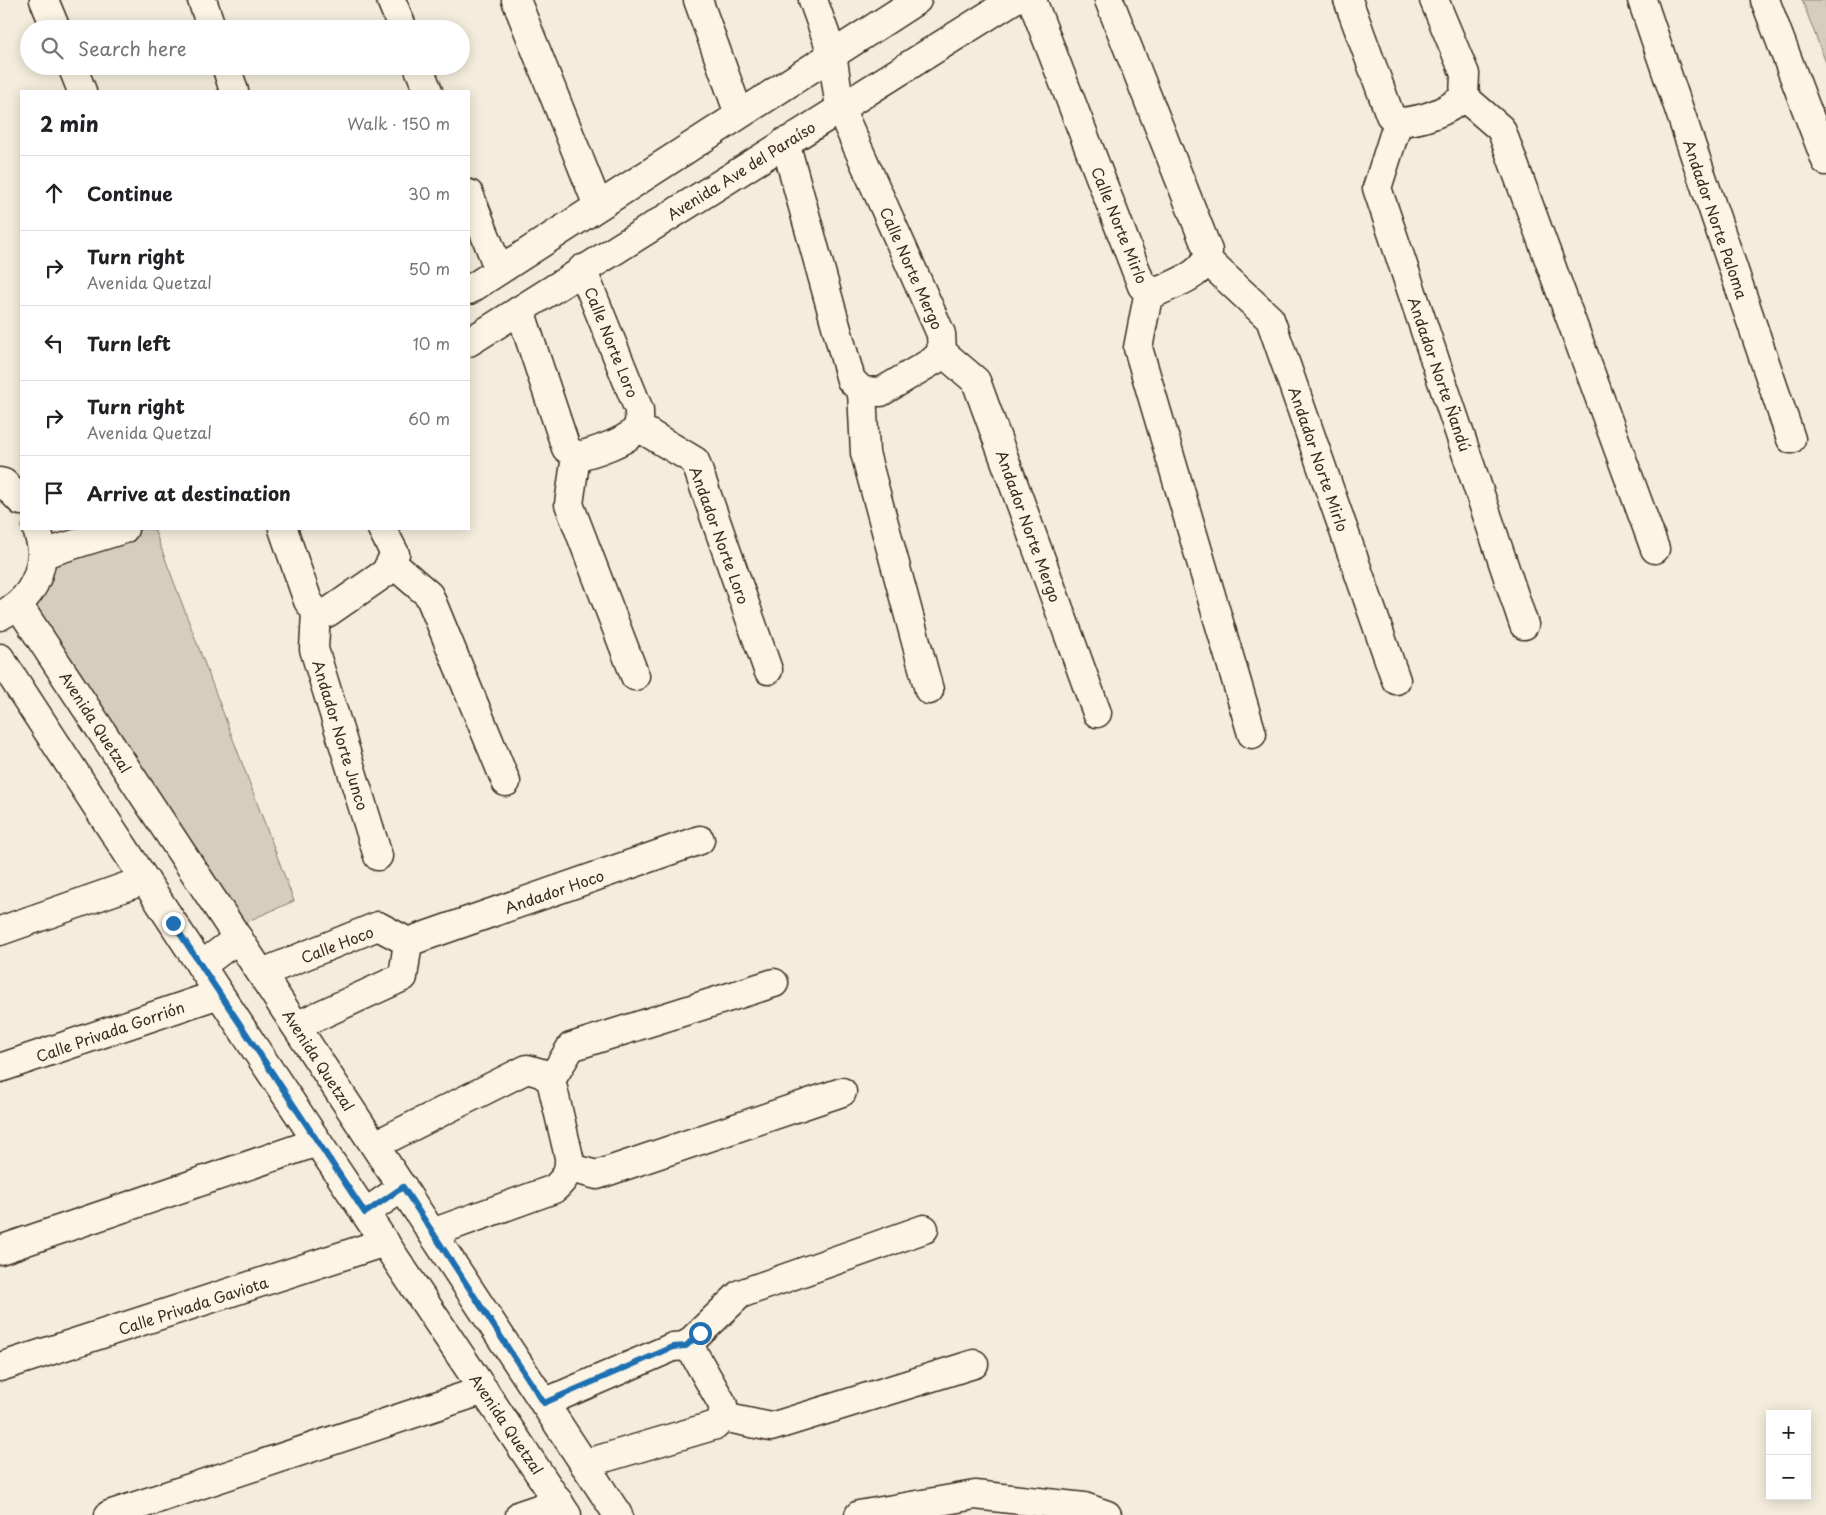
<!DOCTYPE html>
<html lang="en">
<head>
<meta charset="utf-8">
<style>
	body { margin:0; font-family:"Playpen Sans",sans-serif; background:#f6f6f6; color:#202124 }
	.controls { position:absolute; right:15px; bottom:15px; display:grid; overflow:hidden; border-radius:0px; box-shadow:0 2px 12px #0003 }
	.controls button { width:45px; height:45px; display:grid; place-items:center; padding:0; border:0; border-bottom:1px solid #e0e0e0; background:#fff; color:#202124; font:25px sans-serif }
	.stop { position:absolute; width:15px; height:15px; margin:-11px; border:4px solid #1f6fb2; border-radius:50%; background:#fff }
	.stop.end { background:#1f6fb2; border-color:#fff; box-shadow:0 1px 5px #0008 }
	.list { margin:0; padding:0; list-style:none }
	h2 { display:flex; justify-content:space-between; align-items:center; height:65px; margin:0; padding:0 20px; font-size:21px }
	h2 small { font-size:16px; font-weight:400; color:#757577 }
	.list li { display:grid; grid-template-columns:32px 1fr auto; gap:15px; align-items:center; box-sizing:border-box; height:75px; padding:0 20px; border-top:1px solid #e0e0e0 }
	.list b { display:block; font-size:19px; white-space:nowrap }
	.list p { margin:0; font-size:16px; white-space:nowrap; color:#757577 }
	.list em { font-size:16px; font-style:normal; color:#757577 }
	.icon { flex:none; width:28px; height:28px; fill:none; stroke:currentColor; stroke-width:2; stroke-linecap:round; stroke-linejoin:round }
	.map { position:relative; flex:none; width:1826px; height:1515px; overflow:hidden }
	.search { position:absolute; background:#fff; box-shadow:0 2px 12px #0003; left:20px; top:20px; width:450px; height:55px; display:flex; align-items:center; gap:12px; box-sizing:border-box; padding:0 18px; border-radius:28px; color:#757577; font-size:19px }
	.panel { position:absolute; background:#fff; box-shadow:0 2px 12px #0003; left:20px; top:90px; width:450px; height:440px; border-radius:0px }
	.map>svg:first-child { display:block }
</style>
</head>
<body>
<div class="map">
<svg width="1826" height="1515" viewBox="0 0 1826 1515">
	<rect width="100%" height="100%" fill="#f4eddd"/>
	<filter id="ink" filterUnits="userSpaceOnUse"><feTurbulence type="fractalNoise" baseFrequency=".02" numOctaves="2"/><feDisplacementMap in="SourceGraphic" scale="10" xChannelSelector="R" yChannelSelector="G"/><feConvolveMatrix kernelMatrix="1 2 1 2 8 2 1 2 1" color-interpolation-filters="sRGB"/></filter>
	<g filter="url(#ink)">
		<g fill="#d6cdbd" stroke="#887c6e">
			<path d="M1802,0H1826V63Z"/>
			<path d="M118,529H154L294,901L232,928L19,606L43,554Z"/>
		</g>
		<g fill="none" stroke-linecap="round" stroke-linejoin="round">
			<g stroke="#3b2a1e" stroke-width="31">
				<g id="minor">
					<path d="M44,0L56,29"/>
					<path d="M202,0L212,29"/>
					<path d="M391,0L403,29"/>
					<path d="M516,0L598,206"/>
					<path d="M698,0L739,114"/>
					<path d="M1032,0L1142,286L1157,292C1176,283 1207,274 1208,251L1109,0"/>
					<path d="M1348,0L1390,115L1398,122C1422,121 1446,112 1464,97L1465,74L1434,0"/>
					<path d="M1642,0L1791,439"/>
					<path d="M1765,0L1826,161"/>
					<path d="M72,66L82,91"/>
					<path d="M226,66L234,91"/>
					<path d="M418,66L428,91"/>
					<path d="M1464,97L1501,129L1655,549"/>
					<path d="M1398,122L1377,188L1524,625"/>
					<path d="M785,142L851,380L862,391L881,392L933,361L942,352L941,334L840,108L832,53L813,0"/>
					<path d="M469,194L499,270"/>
					<path d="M1208,261L1270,319L1396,680"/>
					<path d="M469,290L917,0"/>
					<path d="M1149,291L1138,348L1252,734"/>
					<path d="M520,310L566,448L576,456C590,454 633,440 638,426C640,422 639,415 639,410L582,269"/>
					<path d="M469,342L1013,0"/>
					<path d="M942,352L976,381L1097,713"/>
					<path d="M862,391L865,453L929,690"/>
					<path d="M638,427L695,461L768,670"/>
					<path d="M576,456L569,504L635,676"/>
					<path d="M0,482L4,483L21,501"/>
					<path d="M283,529L308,601L316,612L327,613L385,573L395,554L382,529"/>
					<path d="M43,554L124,529"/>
					<path d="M392,563L429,595L506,782"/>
					<path d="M19,606L618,1515"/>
					<path d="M316,612L314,649L378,856"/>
					<path d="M0,616C25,603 39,585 42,555C43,547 39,537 37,529"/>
					<path d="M0,658L254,1047L567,1515"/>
					<path d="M0,931L145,880"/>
					<path d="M408,942L700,840"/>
					<path d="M201,966L238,938"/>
					<path d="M262,973L378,926L408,942"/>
					<path d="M296,1026L403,977L408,942"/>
					<path d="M0,1068L219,994"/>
					<path d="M551,1080L571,1047L774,983"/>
					<path d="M375,1145L527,1069L541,1073L551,1080L569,1157C570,1172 565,1179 554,1189L432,1233"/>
					<path d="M570,1168L597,1175L842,1092"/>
					<path d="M365,1213L403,1187"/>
					<path d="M0,1250L317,1142"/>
					<path d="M686,1346L740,1294L924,1229"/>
					<path d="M0,1367L385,1242"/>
					<path d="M544,1403L673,1347L686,1346L694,1354L723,1405V1417L716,1425L584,1464"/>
					<path d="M723,1417L771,1427L974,1364"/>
					<path d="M109,1515L484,1390"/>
					<path d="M520,1515L559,1502"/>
					<path d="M859,1515L975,1495L1084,1507L1107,1515"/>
				</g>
			</g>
			<use href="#minor" stroke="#fcf5e5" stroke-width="28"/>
		</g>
	</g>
	<g fill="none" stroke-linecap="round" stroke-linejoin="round" filter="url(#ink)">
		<path stroke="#1f6fb2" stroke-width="6" d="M173,923L365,1213L403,1187L544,1403L673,1347L686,1346L700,1333"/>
	</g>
	<g text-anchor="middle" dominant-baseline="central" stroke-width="4.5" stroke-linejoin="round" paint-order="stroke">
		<g font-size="15" fill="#3b2a1e" stroke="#fcf5e5">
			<text transform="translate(741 170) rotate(-32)">Avenida Ave del Paraíso</text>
			<text transform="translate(1716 219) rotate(71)">Andador Norte Paloma</text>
			<text transform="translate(1120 225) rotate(68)">Calle Norte Mirlo</text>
			<text transform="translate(912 268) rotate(66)">Calle Norte Mergo</text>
			<text transform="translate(612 342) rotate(68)">Calle Norte Loro</text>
			<text transform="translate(1440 374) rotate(71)">Andador Norte Ñandú</text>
			<text transform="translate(1319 459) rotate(71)">Andador Norte Mirlo</text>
			<text transform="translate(1029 526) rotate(70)">Andador Norte Mergo</text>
			<text transform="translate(720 535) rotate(70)">Andador Norte Loro</text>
			<text transform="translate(96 722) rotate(57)">Avenida Quetzal</text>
			<text transform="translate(341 735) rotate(73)">Andador Norte Junco</text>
			<text transform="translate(554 891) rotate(-19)">Andador Hoco</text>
			<text transform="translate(337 944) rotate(-21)">Calle Hoco</text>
			<text transform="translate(110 1031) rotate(-19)">Calle Privada Gorrión</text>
			<text transform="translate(319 1060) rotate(57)">Avenida Quetzal</text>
			<text transform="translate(193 1305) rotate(-18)">Calle Privada Gaviota</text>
			<text transform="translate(507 1424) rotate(56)">Avenida Quetzal</text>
		</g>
	</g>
</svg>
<div class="controls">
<button>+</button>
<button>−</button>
</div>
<div class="stop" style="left:700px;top:1333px"></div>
<div class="stop end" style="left:173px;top:923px"></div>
<div class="search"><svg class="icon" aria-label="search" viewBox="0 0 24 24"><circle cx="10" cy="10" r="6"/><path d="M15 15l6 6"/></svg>Search here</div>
<section class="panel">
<h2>2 min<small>Walk · 150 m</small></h2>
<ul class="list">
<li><svg class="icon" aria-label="ahead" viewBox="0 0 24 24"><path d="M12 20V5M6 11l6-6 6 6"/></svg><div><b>Continue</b></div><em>30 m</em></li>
<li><svg class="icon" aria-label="right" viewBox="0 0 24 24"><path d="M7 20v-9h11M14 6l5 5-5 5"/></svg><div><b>Turn right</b><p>Avenida Quetzal</p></div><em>50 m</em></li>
<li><svg class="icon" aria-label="left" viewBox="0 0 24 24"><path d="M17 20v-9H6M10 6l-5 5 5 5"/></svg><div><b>Turn left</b></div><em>10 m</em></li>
<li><svg class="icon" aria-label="right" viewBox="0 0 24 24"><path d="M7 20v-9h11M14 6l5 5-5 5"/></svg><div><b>Turn right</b><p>Avenida Quetzal</p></div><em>60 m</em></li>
<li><svg class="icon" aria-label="arrive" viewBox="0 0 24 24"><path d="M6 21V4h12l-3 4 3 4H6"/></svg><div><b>Arrive at destination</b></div></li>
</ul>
</section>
</div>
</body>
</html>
